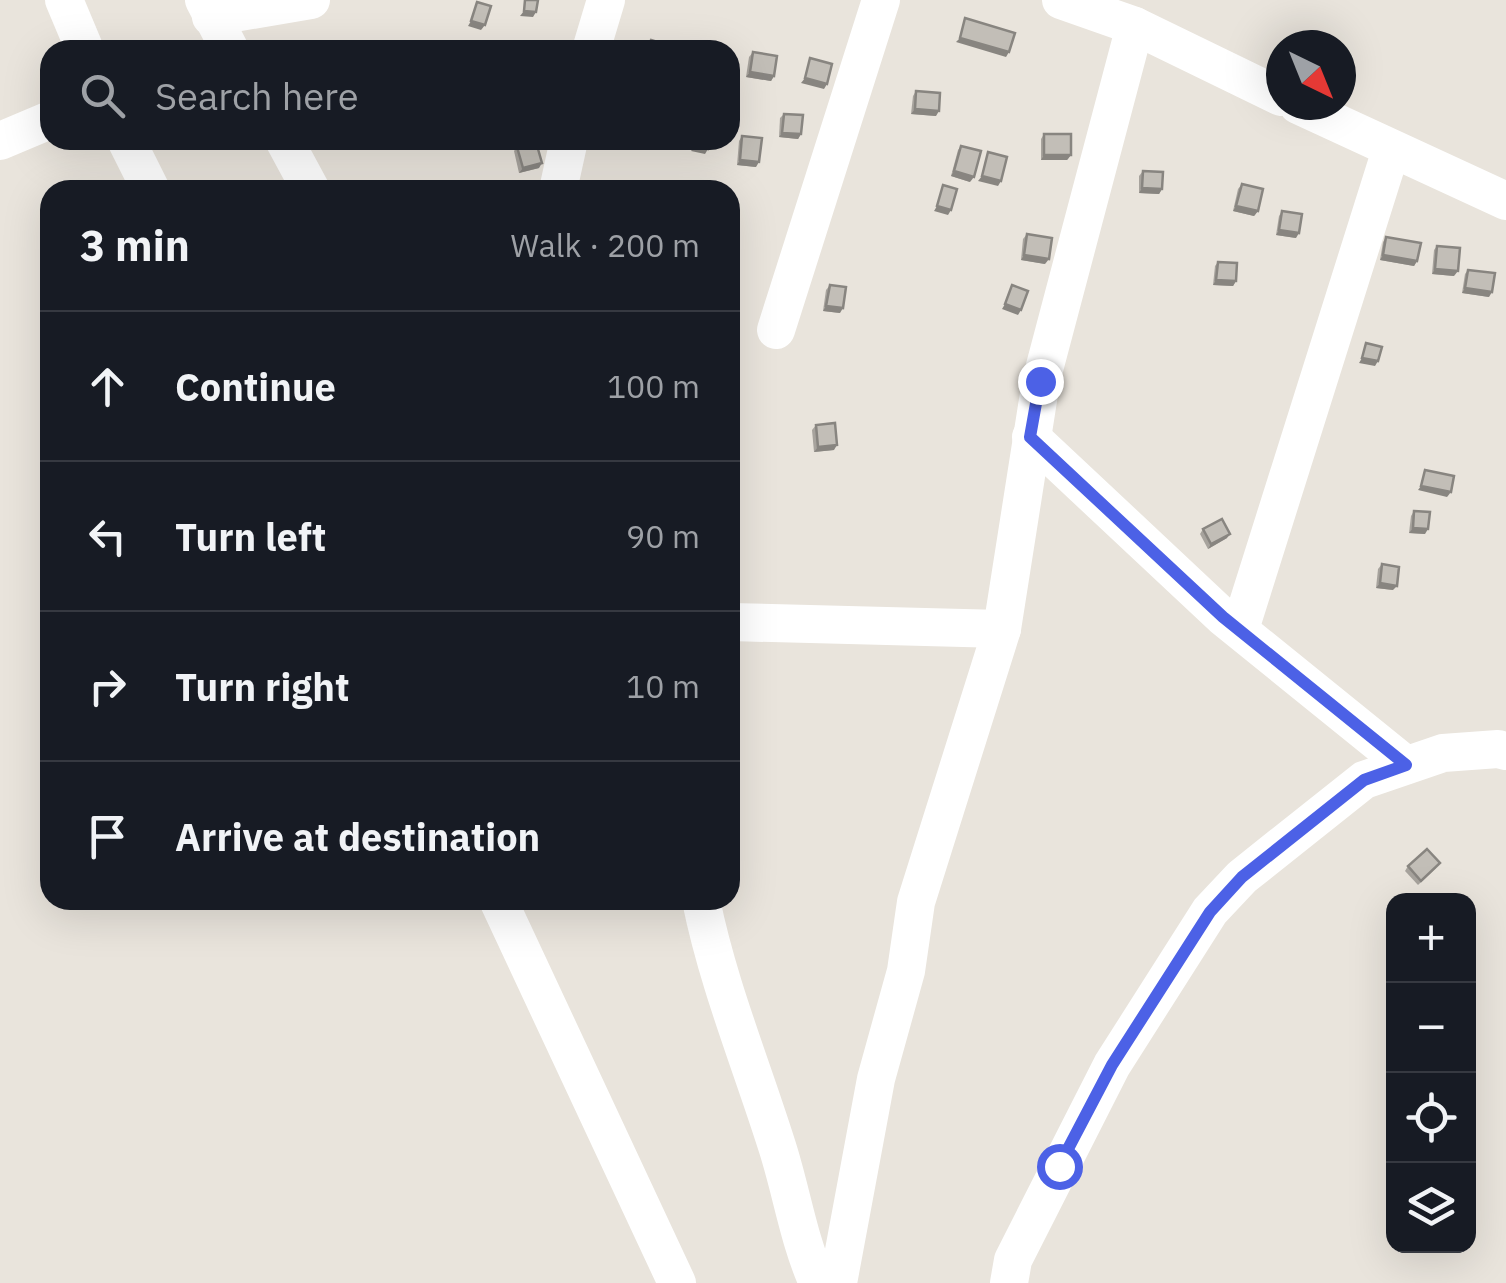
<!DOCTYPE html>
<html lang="en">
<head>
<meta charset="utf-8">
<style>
	body { margin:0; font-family:"IBM Plex Sans",sans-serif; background:#20242c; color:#f1f3f6 }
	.controls { position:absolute; right:30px; bottom:30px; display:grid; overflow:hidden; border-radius:20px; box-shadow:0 10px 40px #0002 }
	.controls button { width:90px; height:90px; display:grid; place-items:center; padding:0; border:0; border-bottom:2px solid #363941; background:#171b24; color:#f1f3f6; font:50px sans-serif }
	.compass { position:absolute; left:1266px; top:30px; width:90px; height:90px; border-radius:50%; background:#171b24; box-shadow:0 10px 40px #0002; rotate:137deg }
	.stop { position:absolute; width:30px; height:30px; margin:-22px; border:8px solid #4c61e6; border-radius:50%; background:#fff }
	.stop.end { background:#4c61e6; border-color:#fff; box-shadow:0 2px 10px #0008 }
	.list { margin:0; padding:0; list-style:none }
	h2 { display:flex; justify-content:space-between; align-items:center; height:130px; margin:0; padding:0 40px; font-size:42px }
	h2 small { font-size:32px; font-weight:400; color:#9ea1a6 }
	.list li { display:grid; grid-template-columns:65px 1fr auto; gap:30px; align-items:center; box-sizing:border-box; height:150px; padding:0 40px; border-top:2px solid #363941 }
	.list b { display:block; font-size:38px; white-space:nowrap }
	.list em { font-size:32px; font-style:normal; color:#9ea1a6 }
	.icon { flex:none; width:55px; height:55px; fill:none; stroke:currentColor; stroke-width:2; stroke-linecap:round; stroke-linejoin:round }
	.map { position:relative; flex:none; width:1506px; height:1283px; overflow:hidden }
	.search { position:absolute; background:#171b24; box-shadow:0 10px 40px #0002; left:40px; top:40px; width:700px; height:110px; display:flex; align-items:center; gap:25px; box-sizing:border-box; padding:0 35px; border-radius:30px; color:#9ea1a6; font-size:38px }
	.panel { position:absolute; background:#171b24; box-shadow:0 10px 40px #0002; left:40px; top:180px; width:700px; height:730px; border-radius:30px }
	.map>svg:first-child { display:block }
</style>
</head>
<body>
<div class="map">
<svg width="1506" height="1283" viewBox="0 0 1506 1283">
	<rect width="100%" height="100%" fill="#e9e4dc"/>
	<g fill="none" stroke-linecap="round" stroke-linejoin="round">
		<g stroke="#fff" stroke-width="38">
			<path d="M64,0L85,50"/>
			<path d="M204,0L230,50"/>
			<path d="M1061,0L1135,26L1281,97"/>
			<path d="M211,17L311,0"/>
			<path d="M591,50L606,0"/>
			<path d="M1298,105L1506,201"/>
			<path d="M126,140L151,190"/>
			<path d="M284,140L311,190"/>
			<path d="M0,141L50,120"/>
			<path d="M558,190L569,140"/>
			<path d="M776,330L881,0"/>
			<path d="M1031,437L1223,617L1406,765"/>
			<path d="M730,622L1002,629"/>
			<path d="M1240,629L1391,150"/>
			<path d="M498,900L677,1283"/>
			<path d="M701,900C718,984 750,1061 776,1143C791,1188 798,1239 818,1283"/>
			<path d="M838,1283L876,1079L906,971L916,902L1002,629L1041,381L1135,26"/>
			<path d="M1009,1283L1013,1260L1112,1065L1210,911L1242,877L1364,780L1443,753L1498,749L1506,751"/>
		</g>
	</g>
	<g fill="#a7a39d">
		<path d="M753,52L774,76L771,81L746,77L749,57Z"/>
		<path d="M916,91L936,116L911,114L913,96Z"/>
		<path d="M784,114L801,134L798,139L779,137L780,118Z"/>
		<path d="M1044,134L1071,155L1067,160H1041V139Z"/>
		<path d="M742,136L756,167L737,165L739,141Z"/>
		<path d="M961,146L970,182L951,176L958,150Z"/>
		<path d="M517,147L539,168L519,173L514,151Z"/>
		<path d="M1143,171L1162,189L1159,194L1139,193V176Z"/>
		<path d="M1242,184L1258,211L1254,216L1233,211L1238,189Z"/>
		<path d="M1282,211L1296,238L1276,235L1279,216Z"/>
		<path d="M1027,234L1045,264L1021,260L1023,239Z"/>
		<path d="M1386,237L1417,261L1414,266L1380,260L1383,242Z"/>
		<path d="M1437,246L1454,276L1432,274L1434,250Z"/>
		<path d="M1218,262L1236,281L1233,286L1213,285L1215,266Z"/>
		<path d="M1468,270L1489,297L1462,293L1465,274Z"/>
		<path d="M830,285L840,313L823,311L826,290Z"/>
		<path d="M816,425L834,450L814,452L812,430Z"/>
		<path d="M1414,511L1425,534L1409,533L1411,516Z"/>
		<path d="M1203,529L1227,538L1208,549L1200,534Z"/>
		<path d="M1382,564L1393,590L1376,588L1378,569Z"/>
		<path d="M1408,866L1436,868L1418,885L1405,871Z"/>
	</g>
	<g fill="#888580">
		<path d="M524,11L536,12L533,17L520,16Z"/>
		<path d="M471,21L485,25L481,30L468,26Z"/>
		<path d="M960,38L1009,52L1006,57L956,42Z"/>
		<path d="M750,72L774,76L771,81L746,77Z"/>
		<path d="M805,78L827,84L824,89L801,83Z"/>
		<path d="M915,109L939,111L936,116L911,114Z"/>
		<path d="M782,133L801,134L798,139L779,137Z"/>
		<path d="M694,147L708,149L705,154L691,151Z"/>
		<path d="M1044,155H1071L1067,160H1041Z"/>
		<path d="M740,160L759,162L756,167L737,165Z"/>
		<path d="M542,163L539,168L519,173L523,168Z"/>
		<path d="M954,171L974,177L970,182L951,176Z"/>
		<path d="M982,176L1001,181L998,186L978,181Z"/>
		<path d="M1142,188L1162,189L1159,194L1139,193Z"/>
		<path d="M937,206L951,210L948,215L934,211Z"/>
		<path d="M1236,206L1258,211L1254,216L1233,211Z"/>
		<path d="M1279,230L1299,233L1296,238L1276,235Z"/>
		<path d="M1024,255L1049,259L1045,264L1021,260Z"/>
		<path d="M1383,255L1417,261L1414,266L1380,260Z"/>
		<path d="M1435,269L1458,271L1454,276L1432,274Z"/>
		<path d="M1216,280L1236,281L1233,286L1213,285Z"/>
		<path d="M1465,288L1492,292L1489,297L1462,293Z"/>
		<path d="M1005,304L1021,310L1018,315L1002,309Z"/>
		<path d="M826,306L843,308L840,313L823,311Z"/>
		<path d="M1362,358L1378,361L1375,366L1359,363Z"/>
		<path d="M837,445L834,450L814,452L818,447Z"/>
		<path d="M1421,486L1451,492L1447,497L1418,490Z"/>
		<path d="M1413,528L1428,529L1425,534L1409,533Z"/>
		<path d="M1230,534L1227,538L1208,549L1211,544Z"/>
		<path d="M1380,583L1397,586L1393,590L1376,588Z"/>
	</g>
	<g fill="#c2beb7" stroke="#888580" stroke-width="2.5">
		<path d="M525,0H538L536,12L524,11Z"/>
		<path d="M477,2L491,6L485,25L471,21Z"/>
		<path d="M965,18L1015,33L1009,52L960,38Z"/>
		<path d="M651,40L671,46L670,50H647Z"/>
		<path d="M753,52L777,56L774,76L750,72Z"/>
		<path d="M810,58L832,64L827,84L805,78Z"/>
		<path d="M916,91L940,93L939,111L915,109Z"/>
		<path d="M784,114L803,115L801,134L782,133Z"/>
		<rect x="1044" y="134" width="27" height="21"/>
		<path d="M742,136L762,138L759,162L740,160Z"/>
		<path d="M696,140H711L708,149L694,147Z"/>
		<path d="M536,142L542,163L523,168L517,147Z"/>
		<path d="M961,146L981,151L974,177L954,171Z"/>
		<path d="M988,152L1007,157L1001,181L982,176Z"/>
		<path d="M1143,171L1163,172L1162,189L1142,188Z"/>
		<path d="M702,184L718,189V190H700Z"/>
		<path d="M1242,184L1263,189L1258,211L1236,206Z"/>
		<path d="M943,185L957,189L951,210L937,206Z"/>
		<path d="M1282,211L1302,214L1299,233L1279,230Z"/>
		<path d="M1027,234L1052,238L1049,259L1024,255Z"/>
		<path d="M1386,237L1421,243L1417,261L1383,255Z"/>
		<path d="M1437,246L1460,248L1458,271L1435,269Z"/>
		<path d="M1218,262L1237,263L1236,281L1216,280Z"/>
		<path d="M1468,270L1495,273L1492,292L1465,288Z"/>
		<path d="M830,285L846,287L843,308L826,306Z"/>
		<path d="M1012,285L1028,291L1021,310L1005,304Z"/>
		<path d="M1366,343L1382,347L1378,361L1362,358Z"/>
		<path d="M835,423L837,445L818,447L816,425Z"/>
		<path d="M1425,470L1454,476L1451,492L1421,486Z"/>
		<path d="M1414,511L1430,512L1428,529L1413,528Z"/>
		<path d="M1222,519L1230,534L1211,544L1203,529Z"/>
		<path d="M1382,564L1399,567L1397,586L1380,583Z"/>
		<path d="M1427,849L1440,863L1421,881L1408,866Z"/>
	</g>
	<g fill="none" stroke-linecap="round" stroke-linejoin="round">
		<path stroke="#4c61e6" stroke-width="12" d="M1040,381L1030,437L1223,617L1406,765L1364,780L1242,877L1210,912L1112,1065L1059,1166"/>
	</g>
</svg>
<div class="controls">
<button>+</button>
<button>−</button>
<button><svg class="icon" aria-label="locate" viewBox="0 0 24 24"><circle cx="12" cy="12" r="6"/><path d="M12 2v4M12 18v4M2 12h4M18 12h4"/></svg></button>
<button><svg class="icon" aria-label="layers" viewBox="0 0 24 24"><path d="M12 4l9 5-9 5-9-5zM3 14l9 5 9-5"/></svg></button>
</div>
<svg class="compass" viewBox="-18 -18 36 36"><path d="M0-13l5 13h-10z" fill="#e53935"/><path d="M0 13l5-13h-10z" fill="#9ea1a6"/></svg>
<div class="stop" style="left:1059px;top:1166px"></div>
<div class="stop end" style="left:1040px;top:381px"></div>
<div class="search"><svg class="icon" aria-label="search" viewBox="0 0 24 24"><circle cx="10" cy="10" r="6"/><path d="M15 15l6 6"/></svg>Search here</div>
<section class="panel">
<h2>3 min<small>Walk · 200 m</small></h2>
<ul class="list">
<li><svg class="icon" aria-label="ahead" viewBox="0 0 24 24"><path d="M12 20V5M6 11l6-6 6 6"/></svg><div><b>Continue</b></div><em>100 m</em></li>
<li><svg class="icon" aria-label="left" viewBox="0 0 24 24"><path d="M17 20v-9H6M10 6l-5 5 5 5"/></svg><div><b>Turn left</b></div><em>90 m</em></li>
<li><svg class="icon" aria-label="right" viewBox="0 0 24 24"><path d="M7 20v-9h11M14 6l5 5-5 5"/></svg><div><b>Turn right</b></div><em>10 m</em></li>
<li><svg class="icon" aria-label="arrive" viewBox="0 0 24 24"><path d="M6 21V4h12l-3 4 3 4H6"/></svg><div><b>Arrive at destination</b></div></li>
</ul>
</section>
</div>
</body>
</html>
